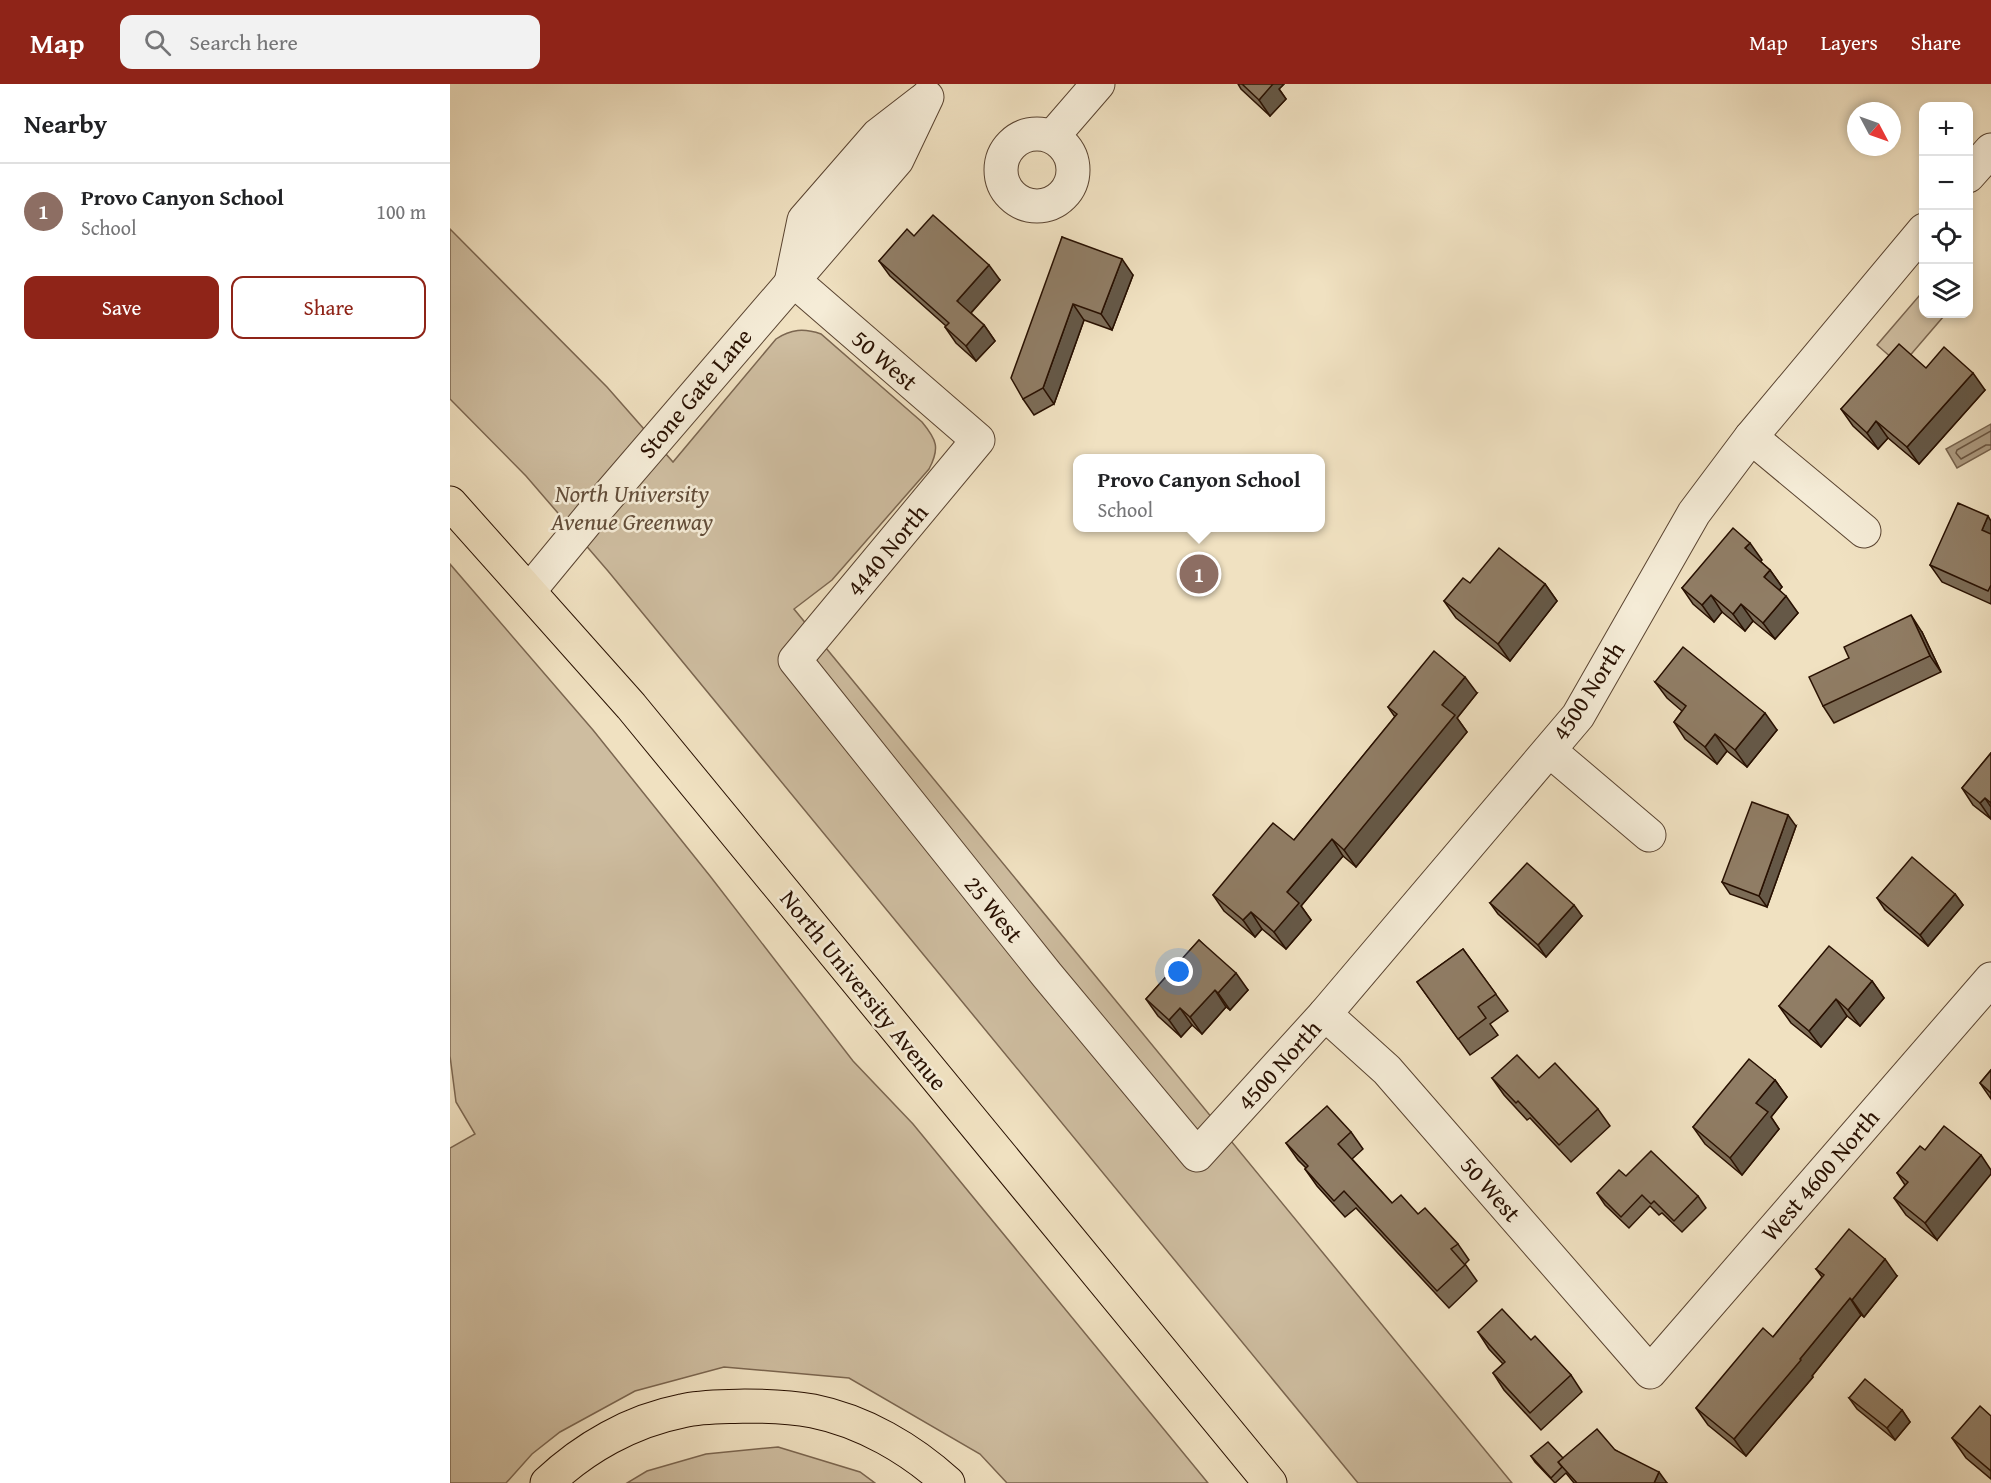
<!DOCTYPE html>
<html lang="en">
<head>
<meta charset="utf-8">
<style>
	body { margin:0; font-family:"Gentium Book Plus",serif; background:#f2f2f2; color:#202124 }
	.controls { position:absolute; right:18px; top:18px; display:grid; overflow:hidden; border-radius:12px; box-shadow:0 3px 9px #0003 }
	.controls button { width:54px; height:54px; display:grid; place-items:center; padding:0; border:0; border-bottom:2px solid #e0e0e0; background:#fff; color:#202124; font:30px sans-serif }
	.compass { position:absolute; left:1397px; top:18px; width:54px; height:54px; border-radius:50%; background:#fff; box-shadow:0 3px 9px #0003; rotate:131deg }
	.you { position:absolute; left:729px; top:888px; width:21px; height:21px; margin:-15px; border:4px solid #fff; border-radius:50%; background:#1a73e8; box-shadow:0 0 0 9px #1a73e833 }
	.badge { display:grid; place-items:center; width:39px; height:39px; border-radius:50%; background:#8f2418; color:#fff; font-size:20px; font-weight:700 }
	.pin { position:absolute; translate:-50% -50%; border:3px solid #fff; box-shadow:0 2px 6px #0006 }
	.popup { position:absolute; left:623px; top:370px; width:252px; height:78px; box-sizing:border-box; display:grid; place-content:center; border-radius:12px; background:#fff; filter:drop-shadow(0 2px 4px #0005); font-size:20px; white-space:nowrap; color:#757577 }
	.popup b { font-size:22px; color:#202124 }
	.popup::after { content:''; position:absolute; left:50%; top:100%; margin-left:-12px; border:12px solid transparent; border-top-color:#fff }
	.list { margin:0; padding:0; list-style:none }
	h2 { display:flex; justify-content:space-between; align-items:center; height:78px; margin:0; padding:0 24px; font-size:26px }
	h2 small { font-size:20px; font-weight:400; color:#757577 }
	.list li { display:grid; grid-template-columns:39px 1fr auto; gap:18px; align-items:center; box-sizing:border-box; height:96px; padding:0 24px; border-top:2px solid #e0e0e0 }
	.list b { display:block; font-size:22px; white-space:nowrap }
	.list p { margin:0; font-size:20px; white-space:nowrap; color:#757577 }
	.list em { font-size:20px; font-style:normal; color:#757577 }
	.actions { display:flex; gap:12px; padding:18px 24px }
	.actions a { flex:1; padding:14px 0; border:2px solid #8f2418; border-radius:12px; text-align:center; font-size:21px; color:#8f2418 }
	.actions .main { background:#8f2418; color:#fff }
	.icon { flex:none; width:33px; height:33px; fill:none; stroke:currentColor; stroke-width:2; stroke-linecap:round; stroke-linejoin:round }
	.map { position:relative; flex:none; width:1541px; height:1399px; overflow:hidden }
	header { display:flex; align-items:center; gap:36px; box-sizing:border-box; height:84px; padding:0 30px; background:#8f2418; color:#fff }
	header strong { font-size:28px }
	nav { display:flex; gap:33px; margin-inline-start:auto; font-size:21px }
	.search { width:420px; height:54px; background:#f2f2f2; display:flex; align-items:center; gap:15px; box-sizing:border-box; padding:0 21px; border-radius:12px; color:#757577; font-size:22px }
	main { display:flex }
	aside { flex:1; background:#fff }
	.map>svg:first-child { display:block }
</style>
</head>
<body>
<header>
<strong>Map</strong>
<div class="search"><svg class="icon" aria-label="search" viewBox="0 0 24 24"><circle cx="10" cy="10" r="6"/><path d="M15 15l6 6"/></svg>Search here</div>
<nav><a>Map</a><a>Layers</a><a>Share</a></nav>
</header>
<main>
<aside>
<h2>Nearby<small></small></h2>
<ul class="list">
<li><span class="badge" style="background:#8d6e63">1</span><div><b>Provo Canyon School</b><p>School</p></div><em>100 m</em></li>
</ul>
<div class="actions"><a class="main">Save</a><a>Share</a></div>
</aside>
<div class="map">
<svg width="1541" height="1399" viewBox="0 0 1541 1399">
	<rect width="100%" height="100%" fill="#f0e1c1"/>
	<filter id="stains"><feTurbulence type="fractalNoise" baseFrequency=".00333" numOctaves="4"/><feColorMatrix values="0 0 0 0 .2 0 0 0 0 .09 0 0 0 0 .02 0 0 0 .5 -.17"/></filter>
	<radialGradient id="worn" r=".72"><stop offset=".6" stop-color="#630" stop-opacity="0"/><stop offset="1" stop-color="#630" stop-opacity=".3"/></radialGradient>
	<g fill="#cebda0" stroke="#7b6650" stroke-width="1.5">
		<path d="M0,145L157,303L223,378L326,255C341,245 354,244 371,250L472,338C487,356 490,364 479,385L382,496L344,525L1062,1399H908L158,487L76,392L0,315Z"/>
		<path d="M1469,212L1473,216L1474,230H1489L1493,233L1451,282L1427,261Z"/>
		<path d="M0,480L143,646L260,792L403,977L463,1040L758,1399H557L530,1370L399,1294L274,1283L185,1307L110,1348L82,1370L56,1399H0V1064L25,1050L6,1018L0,972Z"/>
		<path d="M328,1363L410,1388L425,1399H177L197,1387L256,1370Z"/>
	</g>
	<path fill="#ac9a80" stroke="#77634d" stroke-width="1.5" d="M1541,340V365L1507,384L1496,365Z"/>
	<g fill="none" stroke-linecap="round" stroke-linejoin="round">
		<path stroke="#6a5540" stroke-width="1.5" d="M1541,347L1507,366L1506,369L1511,375L1536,361H1541"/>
		<g stroke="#5a4431" stroke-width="35">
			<g id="minor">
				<circle cx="587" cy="86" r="36"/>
				<path d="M603,52L648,0"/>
				<path d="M1518,92L1541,66"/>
				<path d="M342,194L354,136L428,51L472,17"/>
				<path d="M342,195L528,356L345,576L597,891L747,1071L875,930L1128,632L1244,429L1301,353L1474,146"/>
				<path d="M1301,353L1414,447"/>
				<path d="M79,507L140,433L447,76L477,13"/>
				<path d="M1100,667L1199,751"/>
				<path d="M875,930L937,986L1200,1288L1541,895"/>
			</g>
		</g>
		<g stroke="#281001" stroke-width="35">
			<path id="major" d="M97,1399C134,1364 181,1337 232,1327C252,1322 274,1323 295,1322C317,1322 341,1323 363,1327C413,1337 461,1365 498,1399"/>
		</g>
		<g stroke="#281001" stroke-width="35">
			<path id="highway" d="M0,419L181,622L820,1399"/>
		</g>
		<use href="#minor" stroke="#f5ecd7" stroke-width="33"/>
		<use href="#major" stroke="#f0e1c1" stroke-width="33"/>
		<use href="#highway" stroke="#f0e1c1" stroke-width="33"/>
	</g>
	<g fill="#7c6c57" stroke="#281001" stroke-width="1.5">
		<path d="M788,0H834L829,5L836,15L820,32L791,5Z"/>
		<path d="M464,152L550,196L521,229L534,241L545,257L526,277L506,259L495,243L496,242L440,192L429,177Z"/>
		<path d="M612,153L683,191L662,246L634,236L604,320L584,331L573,315Z"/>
		<path d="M1476,284L1535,306L1469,380L1438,354L1428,365L1403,342L1391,325Z"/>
		<path d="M1541,437V520L1492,498L1480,481Z"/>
		<path d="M1312,476L1310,477L1320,486L1332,503L1329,506L1348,529L1325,555L1303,537L1295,547L1272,528L1264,538L1243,520L1232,504Z"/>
		<path d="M1095,500L1107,517L1060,577L1006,534L994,517Z"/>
		<path d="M1472,548L1491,588L1384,639L1373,622L1399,574Z"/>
		<path d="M1205,598L1327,646L1297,683L1277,667L1267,680L1235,655L1224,638L1232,627L1217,614Z"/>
		<path d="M1027,609L1007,634L1017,648L906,783L893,772L851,822L861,836L836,865L812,845L805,853L774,827L763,811L844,756L945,633L938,623Z"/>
		<path d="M1541,669V735L1523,721L1512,704Z"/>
		<path d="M1346,742L1317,823L1280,810L1272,798Z"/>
		<path d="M1505,810L1513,821L1478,862L1435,826L1427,814Z"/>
		<path d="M1040,819L1132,832L1096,873L1048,830Z"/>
		<path d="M749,856L798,906L780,926L776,923L752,950L742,941L731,953L708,932L696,915Z"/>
		<path d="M1013,865L1058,927L1040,940L1048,951L1020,971L967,898Z"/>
		<path d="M1422,897L1434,914L1410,942L1397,932L1371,963L1341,939L1329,922Z"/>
		<path d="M1541,986V1015L1530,999Z"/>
		<path d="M1042,994H1089L1148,1025L1160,1042L1121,1078L1080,1034L1077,1036L1054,1011Z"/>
		<path d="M1325,996L1337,1013L1321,1033L1329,1045L1292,1091L1255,1060L1243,1043Z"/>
		<path d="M901,1048L913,1065L902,1075L942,1119L968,1130L1008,1160L1019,1176L1015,1180L1027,1197L999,1224L906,1124L895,1133L867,1102L855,1085L856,1084L848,1076L836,1059Z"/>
		<path d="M1475,1066L1487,1156L1456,1131L1444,1114L1455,1101L1447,1089Z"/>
		<path d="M1176,1092L1248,1112L1256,1124L1232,1148L1212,1129L1209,1131L1200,1122L1179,1144L1155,1121L1147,1109Z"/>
		<path d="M1366,1185L1447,1192L1414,1233L1411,1231L1362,1292L1363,1293L1296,1372L1258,1341L1246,1324L1323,1253L1372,1193Z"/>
		<path d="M1028,1248L1081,1256L1121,1291L1132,1308L1091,1346L1054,1306L1043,1289L1053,1280L1039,1265Z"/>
		<path d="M1399,1314L1452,1326L1460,1338L1445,1356L1407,1325Z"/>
		<path d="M1541,1332V1395L1516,1374L1502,1354Z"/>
		<path d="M1165,1366L1217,1399H1124L1116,1389L1105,1399L1085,1378L1081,1372L1113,1374Z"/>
	</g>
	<g fill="#655847" stroke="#281001" stroke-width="1.5">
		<path d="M822,0H834L829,5L836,15L820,32L809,16Z"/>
		<path d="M672,175L683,191L662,246L651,230Z"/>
		<path d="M539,181L550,196L518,232L507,217Z"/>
		<path d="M623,220L634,236L604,320L593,304Z"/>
		<path d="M534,241L545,257L526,277L516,262Z"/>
		<path d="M1523,289L1535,306L1469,380L1457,363Z"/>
		<path d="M1426,337L1438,354L1428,365L1417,349Z"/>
		<path d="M1538,432L1541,437V460L1532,446Z"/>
		<path d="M1300,459L1312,476L1307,481L1295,464Z"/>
		<path d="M1320,486L1332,503L1326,510L1314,493Z"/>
		<path d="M1095,500L1107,517L1060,577L1048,560Z"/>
		<path d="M1261,511L1272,528L1264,538L1252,521Z"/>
		<path d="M1336,512L1348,529L1325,555L1313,539Z"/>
		<path d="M1291,520L1303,537L1295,547L1283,530Z"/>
		<path d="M1461,531L1472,548L1491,588L1480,572Z"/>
		<path d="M1015,593L1027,609L1007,634L1017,648L906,783L894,766L992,621Z"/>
		<path d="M1315,629L1327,646L1297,683L1285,666Z"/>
		<path d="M1265,650L1277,667L1267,680L1255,663Z"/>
		<path d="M1535,714L1541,723V735L1530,719Z"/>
		<path d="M1338,731L1346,742L1317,823L1309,812Z"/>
		<path d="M882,755L893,772L851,822L861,836L836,865L824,848L837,808Z"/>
		<path d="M1505,810L1513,821L1478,862L1470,851Z"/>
		<path d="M1124,821L1132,832L1096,873L1088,861Z"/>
		<path d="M801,828L812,845L805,853L793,836Z"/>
		<path d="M786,889L798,906L780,926L768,909Z"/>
		<path d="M1422,897L1434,914L1410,942L1398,926Z"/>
		<path d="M765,906L776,923L752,950L740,933Z"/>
		<path d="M1386,915L1397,932L1371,963L1359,947Z"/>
		<path d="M730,924L742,941L731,953L719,936Z"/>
		<path d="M1325,996L1337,1013L1321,1033L1329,1045L1292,1091L1280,1074L1306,1019Z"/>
		<path d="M1531,1071L1541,1086V1090L1487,1156L1475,1139Z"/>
		<path d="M1435,1175L1447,1192L1414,1233L1402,1216Z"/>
		<path d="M1400,1214L1411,1231L1362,1292L1363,1293L1296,1372L1284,1355Z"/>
		<path d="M1452,1326L1460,1338L1445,1356L1437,1344Z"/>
		<path d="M1209,1388L1217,1399H1204Z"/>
	</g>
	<g fill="#907d65" stroke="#281001" stroke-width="1.5">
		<path d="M792,0H823L809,16Z"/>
		<path d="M483,131L539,181L507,217L534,241L516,262L495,243L499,239L429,177L457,145L464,152Z"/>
		<path d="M612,153L672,175L651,230L623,220L593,304L573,315L561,294Z"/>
		<path d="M1449,260L1476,284L1494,263L1523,289L1457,363L1426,337L1417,349L1391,325Z"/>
		<path d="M1508,419L1538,432L1532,446L1541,450V501L1538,507L1480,481Z"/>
		<path d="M1283,444L1300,459L1295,464L1320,486L1314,493L1336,512L1313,539L1291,520L1283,530L1261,511L1252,521L1232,504Z"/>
		<path d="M1049,464L1095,500L1048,560L994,517L1013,494L1020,499Z"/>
		<path d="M1461,531L1480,572L1373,622L1359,593L1399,574L1394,563Z"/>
		<path d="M1233,563L1315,629L1285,666L1265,650L1255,663L1224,638L1236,622L1205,598Z"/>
		<path d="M984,567L1015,593L992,621L1005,631L894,766L882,755L837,808L849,819L824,848L801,828L793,836L763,811L823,739L844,756L947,630L938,623Z"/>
		<path d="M1541,669V719L1535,714L1530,719L1512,704Z"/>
		<path d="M1302,718L1338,731L1309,812L1272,798Z"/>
		<path d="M1462,773L1505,810L1470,851L1427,814Z"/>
		<path d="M1077,779L1124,821L1088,861L1040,819Z"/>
		<path d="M749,856L786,889L768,909L765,906L740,933L730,924L719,936L696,915Z"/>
		<path d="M1379,862L1422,897L1398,926L1386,915L1359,947L1329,922Z"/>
		<path d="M1013,865L1046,910L1028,923L1036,934L1008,955L967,898Z"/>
		<path d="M1067,971L1089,994L1105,979L1148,1025L1109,1061L1068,1017L1066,1019L1042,994Z"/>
		<path d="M1299,975L1325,996L1306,1019L1318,1028L1280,1074L1243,1043Z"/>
		<path d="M1541,986V1009L1530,999Z"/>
		<path d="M877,1022L901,1048L888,1060L942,1119L951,1111L968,1130L975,1124L1008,1160L1001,1165L1015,1181L987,1207L894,1107L884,1117L855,1085L858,1082L836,1059Z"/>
		<path d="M1494,1042L1531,1071L1475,1139L1444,1114L1458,1098L1447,1089L1470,1062L1475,1066Z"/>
		<path d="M1201,1067L1248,1112L1224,1137L1204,1117L1201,1120L1192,1111L1171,1133L1147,1109L1169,1086L1176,1092Z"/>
		<path d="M1399,1145L1435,1175L1402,1216L1400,1214L1350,1275L1351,1276L1284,1355L1246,1324L1313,1244L1323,1253L1374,1191L1366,1185Z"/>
		<path d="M1052,1225L1081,1256L1085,1252L1121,1291L1080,1329L1043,1289L1055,1278L1028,1248Z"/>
		<path d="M1415,1295L1452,1326L1437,1344L1399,1314Z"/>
		<path d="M1530,1322L1541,1332V1387L1502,1354Z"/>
		<path d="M1147,1345L1165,1366L1209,1388L1204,1399H1127L1108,1378Z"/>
		<path d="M1098,1358L1113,1374L1108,1378L1112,1383L1101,1394L1081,1372Z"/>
	</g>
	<g text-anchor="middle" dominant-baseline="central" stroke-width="5" stroke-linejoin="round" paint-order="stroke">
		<g font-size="24" fill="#281001" stroke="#f5ecd7">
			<text transform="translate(435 276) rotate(41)">50 West</text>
			<text transform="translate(245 309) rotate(-50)">Stone Gate Lane</text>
			<text transform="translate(437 466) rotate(-50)">4440 North</text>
			<text transform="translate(1138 607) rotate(-57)">4500 North</text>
			<text transform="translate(544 825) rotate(51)">25 West</text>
			<text transform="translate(414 906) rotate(51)">North University Avenue</text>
			<text transform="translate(829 981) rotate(-48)">4500 North</text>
			<text transform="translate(1370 1091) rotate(-49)">West 4600 North</text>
			<text transform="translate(1041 1105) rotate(49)">50 West</text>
		</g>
		<g font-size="24" font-style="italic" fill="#624d39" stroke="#f5ecd7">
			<text x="182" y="409">North University<tspan x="182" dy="28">Avenue Greenway</tspan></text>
		</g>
	</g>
	<rect width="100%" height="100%" filter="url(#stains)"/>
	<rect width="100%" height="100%" fill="url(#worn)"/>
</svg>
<div class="controls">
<button>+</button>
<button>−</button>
<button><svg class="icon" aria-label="locate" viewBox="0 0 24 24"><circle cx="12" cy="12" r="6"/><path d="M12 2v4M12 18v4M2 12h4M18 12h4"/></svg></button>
<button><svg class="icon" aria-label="layers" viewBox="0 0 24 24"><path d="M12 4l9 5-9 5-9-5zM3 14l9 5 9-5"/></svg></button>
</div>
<svg class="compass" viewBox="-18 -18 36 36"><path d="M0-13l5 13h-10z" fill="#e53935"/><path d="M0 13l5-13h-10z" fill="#757577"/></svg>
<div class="you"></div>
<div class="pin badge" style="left:749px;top:490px;background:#8d6e63">1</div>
<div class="popup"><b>Provo Canyon School</b>School</div>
</div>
</main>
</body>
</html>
